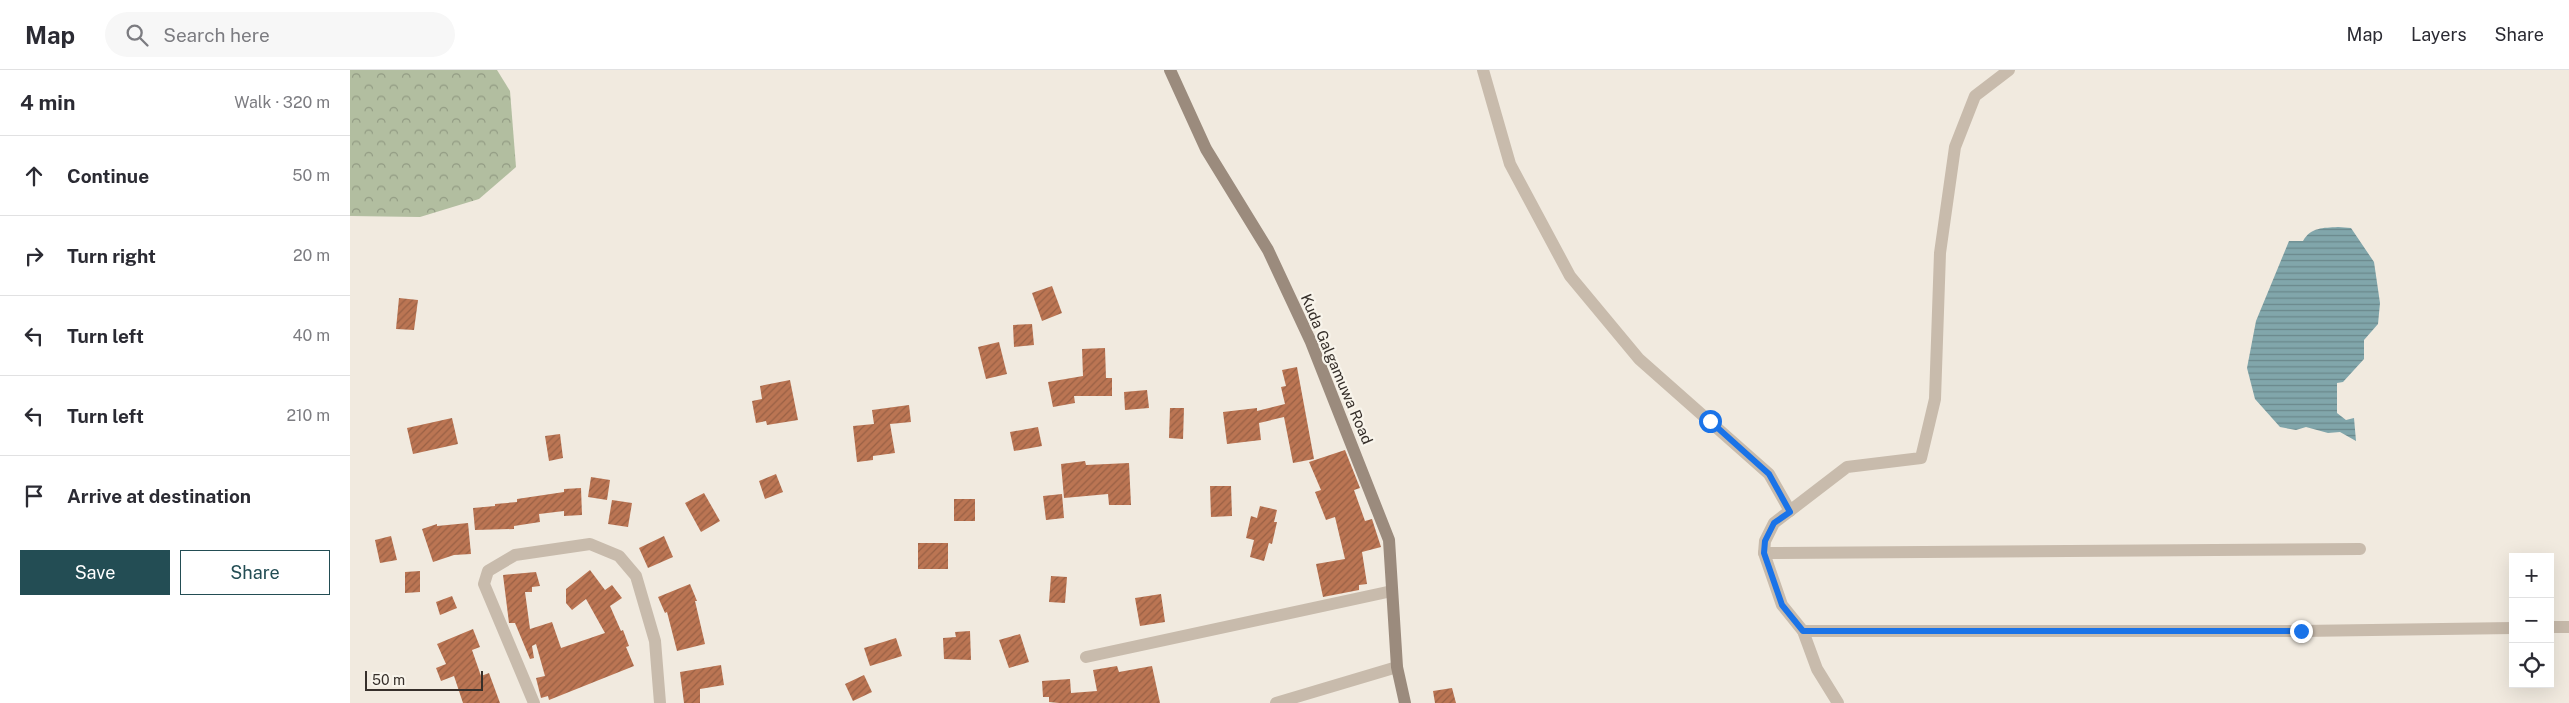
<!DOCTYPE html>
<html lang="en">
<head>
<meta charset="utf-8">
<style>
	body { margin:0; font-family:"Public Sans",sans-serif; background:#f7f7f7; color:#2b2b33 }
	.controls { position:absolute; right:15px; bottom:15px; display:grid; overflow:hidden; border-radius:0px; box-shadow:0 5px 20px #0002 }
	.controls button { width:45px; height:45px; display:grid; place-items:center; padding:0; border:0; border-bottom:1px solid #e1e1e2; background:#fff; color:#2b2b33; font:25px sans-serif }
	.scale { position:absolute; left:15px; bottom:12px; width:118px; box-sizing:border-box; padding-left:5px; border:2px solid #362f2a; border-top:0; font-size:14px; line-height:18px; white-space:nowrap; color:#362f2a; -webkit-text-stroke:4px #f8f4eb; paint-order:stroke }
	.stop { position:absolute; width:15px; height:15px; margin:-11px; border:4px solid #1a73e8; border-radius:50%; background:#fff }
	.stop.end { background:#1a73e8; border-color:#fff; box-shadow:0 1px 5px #0008 }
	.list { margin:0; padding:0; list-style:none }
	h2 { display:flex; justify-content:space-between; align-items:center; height:65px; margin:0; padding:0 20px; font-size:21px }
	h2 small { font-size:16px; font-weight:400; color:#7c7c81 }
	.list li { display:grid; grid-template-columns:32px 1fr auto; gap:15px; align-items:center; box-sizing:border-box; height:80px; padding:0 20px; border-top:1px solid #e1e1e2 }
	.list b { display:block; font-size:19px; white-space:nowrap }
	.list em { font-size:16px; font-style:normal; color:#7c7c81 }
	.actions { display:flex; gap:10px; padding:15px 20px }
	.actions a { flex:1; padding:11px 0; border:1px solid #234d54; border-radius:0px; text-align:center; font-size:18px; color:#234d54 }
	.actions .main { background:#234d54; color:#fff }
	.icon { flex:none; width:28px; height:28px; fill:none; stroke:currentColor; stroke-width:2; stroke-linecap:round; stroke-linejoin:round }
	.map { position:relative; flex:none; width:2219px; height:633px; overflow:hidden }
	header { display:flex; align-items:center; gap:30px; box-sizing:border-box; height:70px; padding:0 25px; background:#fff; border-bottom:1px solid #e1e1e2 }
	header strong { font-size:24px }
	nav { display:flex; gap:28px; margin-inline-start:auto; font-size:18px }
	.search { width:350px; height:45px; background:#f7f7f7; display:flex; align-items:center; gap:12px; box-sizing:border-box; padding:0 18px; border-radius:28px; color:#7c7c81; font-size:19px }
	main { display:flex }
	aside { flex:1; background:#fff }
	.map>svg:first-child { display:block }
</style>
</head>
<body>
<header>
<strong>Map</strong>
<div class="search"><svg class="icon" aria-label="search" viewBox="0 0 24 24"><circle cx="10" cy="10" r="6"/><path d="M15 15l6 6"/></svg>Search here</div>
<nav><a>Map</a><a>Layers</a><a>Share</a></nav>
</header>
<main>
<aside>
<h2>4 min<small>Walk · 320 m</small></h2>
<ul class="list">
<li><svg class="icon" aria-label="ahead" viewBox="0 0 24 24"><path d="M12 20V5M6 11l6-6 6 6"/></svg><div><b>Continue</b></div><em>50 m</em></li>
<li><svg class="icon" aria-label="right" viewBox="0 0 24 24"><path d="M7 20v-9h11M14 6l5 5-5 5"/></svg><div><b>Turn right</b></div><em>20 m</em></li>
<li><svg class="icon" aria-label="left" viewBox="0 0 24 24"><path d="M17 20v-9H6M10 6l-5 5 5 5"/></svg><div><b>Turn left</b></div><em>40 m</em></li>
<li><svg class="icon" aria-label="left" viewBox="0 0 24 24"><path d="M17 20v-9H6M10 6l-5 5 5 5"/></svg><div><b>Turn left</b></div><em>210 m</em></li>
<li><svg class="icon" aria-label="arrive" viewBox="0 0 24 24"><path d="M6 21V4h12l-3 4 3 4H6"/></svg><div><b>Arrive at destination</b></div></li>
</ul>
<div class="actions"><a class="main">Save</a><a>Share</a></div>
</aside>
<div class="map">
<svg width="2219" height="633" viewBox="0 0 2219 633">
	<defs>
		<pattern id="forest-crowns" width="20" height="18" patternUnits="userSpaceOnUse" patternTransform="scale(1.25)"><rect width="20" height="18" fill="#b2bea0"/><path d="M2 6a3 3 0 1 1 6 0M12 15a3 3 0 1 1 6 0" fill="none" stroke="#929b83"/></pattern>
		<pattern id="water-rules" width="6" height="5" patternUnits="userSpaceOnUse" patternTransform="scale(1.25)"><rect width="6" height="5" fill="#81a6ab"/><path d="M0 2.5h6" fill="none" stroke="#6a888b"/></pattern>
		<pattern id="building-hatch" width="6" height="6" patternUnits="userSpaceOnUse" patternTransform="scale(1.25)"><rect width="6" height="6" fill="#bb7553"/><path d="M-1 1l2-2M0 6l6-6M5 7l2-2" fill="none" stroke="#996045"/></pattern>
	</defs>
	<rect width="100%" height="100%" fill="#f1eadf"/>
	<path fill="url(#forest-crowns)" d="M0,0H147L160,21L166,97L129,129L70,147L0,146Z"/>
	<path fill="url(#water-rules)" d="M1988,157L2001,158L2024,192L2030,233L2028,254L2014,270V289L1993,312L1987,313V343L1996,350L2004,348L2006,371L1990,362L1978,363L1956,357L1946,360L1930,357L1905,329L1897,298L1906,251L1939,171H1953C1961,157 1973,158 1988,157Z"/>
	<g fill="url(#building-hatch)">
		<path d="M702,216L712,243L692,251L682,223Z"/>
		<path d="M49,228L68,230L64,260L46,259Z"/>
		<path d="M682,254L684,275L664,277L663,255Z"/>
		<path d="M649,272L657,304L636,309L628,277Z"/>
		<path d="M755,278L756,308H762V326H724L725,333L703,337L698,312L733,306L732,279Z"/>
		<path d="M947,297L964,389L943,393L934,347L909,353L911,370L877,374L873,342L907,338V341L935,334L931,317L936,316L932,300Z"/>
		<path d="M440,310L448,350L417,355L416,351L406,353L402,331L412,329L410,316Z"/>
		<path d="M797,320L799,338L775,340L774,322Z"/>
		<path d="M559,335L561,352L540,354L545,383L523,386V390L507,392L503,356L524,354L522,340Z"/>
		<path d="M820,338H834L833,369L819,368Z"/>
		<path d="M102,348L108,374L63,384L57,358Z"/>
		<path d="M688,357L692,376L664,381L660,362Z"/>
		<path d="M210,364L213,388L199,391L195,366Z"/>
		<path d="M995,380L1010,418L1004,420L1015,451L1022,449L1031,477L1012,482L1017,514L1009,515V520L973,527L966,494L995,489L985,447L976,450L965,422L971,420L959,392Z"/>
		<path d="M735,391L736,395L779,393L781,435H759L758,424L714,428L711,394Z"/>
		<path d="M426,404L433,422L415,429L409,411Z"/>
		<path d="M241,407L260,410L257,430L238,427Z"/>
		<path d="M860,416H881L882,446L861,447Z"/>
		<path d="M231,418L232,445L214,446V441L189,444L190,452L164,456V459L125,460L123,438L145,436V434L167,432V429L214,422V419Z"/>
		<path d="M354,423L370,451L351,462L335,433Z"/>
		<path d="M712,424L714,448L696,450L693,426Z"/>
		<rect x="604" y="429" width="21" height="22"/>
		<path d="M262,430L282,433L278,457L258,454Z"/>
		<path d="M910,436L927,440L924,452H927L922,474L919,473L914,491L900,487L904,470L896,468L901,446L907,448Z"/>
		<path d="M118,453L121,484L104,485L83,492L72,459L87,454V456Z"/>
		<path d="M41,466L47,490L30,493L25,470Z"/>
		<path d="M314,466L323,487L298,498L289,478Z"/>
		<rect x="568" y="473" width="30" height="26"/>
		<path d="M240,500L255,520L262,515L272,528L260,536L271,561L273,560L279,576L276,577L284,596L199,630L198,626L191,628L186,608L195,606L186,574L182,576L184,588L180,589L165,553H159L153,505L186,502L190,516L182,517V522H175L180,559L202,552L211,578L255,563L236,529L222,540L216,533V519Z"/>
		<path d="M70,501V522L55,523V502Z"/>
		<path d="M701,506L717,507L715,533L699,532Z"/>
		<path d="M340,514L347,531H345L355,574L327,581L317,542L315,543L308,527Z"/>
		<path d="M811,524L815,552L790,556L785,528Z"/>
		<path d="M102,526L107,538L90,545L86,532Z"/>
		<path d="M123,559L130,577L122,580L131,606L139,603L150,633H113L104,606L91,611L86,598L96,594L87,574Z"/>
		<path d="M620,561L621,590L594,589L593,568L606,567L605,562Z"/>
		<path d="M670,564L679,592L659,598L649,570Z"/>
		<path d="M546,568L552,586L520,596L514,578Z"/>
		<path d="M371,595L374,615L350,619V633H334L330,602Z"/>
		<path d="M767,596L769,602L802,596L810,633H709L699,632V627H693L692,611L720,609L721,623L747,621L743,600Z"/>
		<path d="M514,605L522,622L503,631L495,614Z"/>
		<path d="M1102,618L1106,633H1085L1083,621Z"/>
	</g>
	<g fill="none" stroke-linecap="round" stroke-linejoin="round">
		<g stroke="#c8bbac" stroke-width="12">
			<path d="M1133,0L1160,94L1220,206L1289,289L1419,404L1440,441"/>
			<path d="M1414,483L2010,479"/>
			<path d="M2200,557H2219"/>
			<path d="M1453,561H1951L2163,558"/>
			<path d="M736,587L1042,521"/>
			<path d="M184,633L134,514L138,501L165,485L240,474L269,486L286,506L305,571L310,633"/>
			<path d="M926,633L1047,597"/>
			<path d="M1488,633L1467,599L1453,561L1432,535L1414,483L1415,471L1424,453L1497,397L1571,388L1585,329L1590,183L1605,77L1625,26L1659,0"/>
		</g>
		<path stroke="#9b8b7d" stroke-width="12" d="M820,0L856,79L918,180L961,272L1039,470L1047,597L1055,633"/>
	</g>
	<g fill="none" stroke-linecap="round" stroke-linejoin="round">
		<path stroke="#1a73e8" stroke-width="6" d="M1360,351L1419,404L1440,442L1424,453L1415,471L1414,483L1432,535L1453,561H1951"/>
	</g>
	<g text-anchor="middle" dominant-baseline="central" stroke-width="4.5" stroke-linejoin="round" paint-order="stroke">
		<g font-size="15" fill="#362f2a" stroke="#f8f4eb">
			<text transform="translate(987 299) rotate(67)">Kuda Galgamuwa Road</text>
		</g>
	</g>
</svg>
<div class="controls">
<button>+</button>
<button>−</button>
<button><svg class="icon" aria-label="locate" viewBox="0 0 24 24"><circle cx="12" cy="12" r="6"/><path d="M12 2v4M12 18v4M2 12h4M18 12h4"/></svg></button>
</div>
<div class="scale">50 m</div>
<div class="stop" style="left:1360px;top:351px"></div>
<div class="stop end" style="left:1951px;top:561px"></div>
</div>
</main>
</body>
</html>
